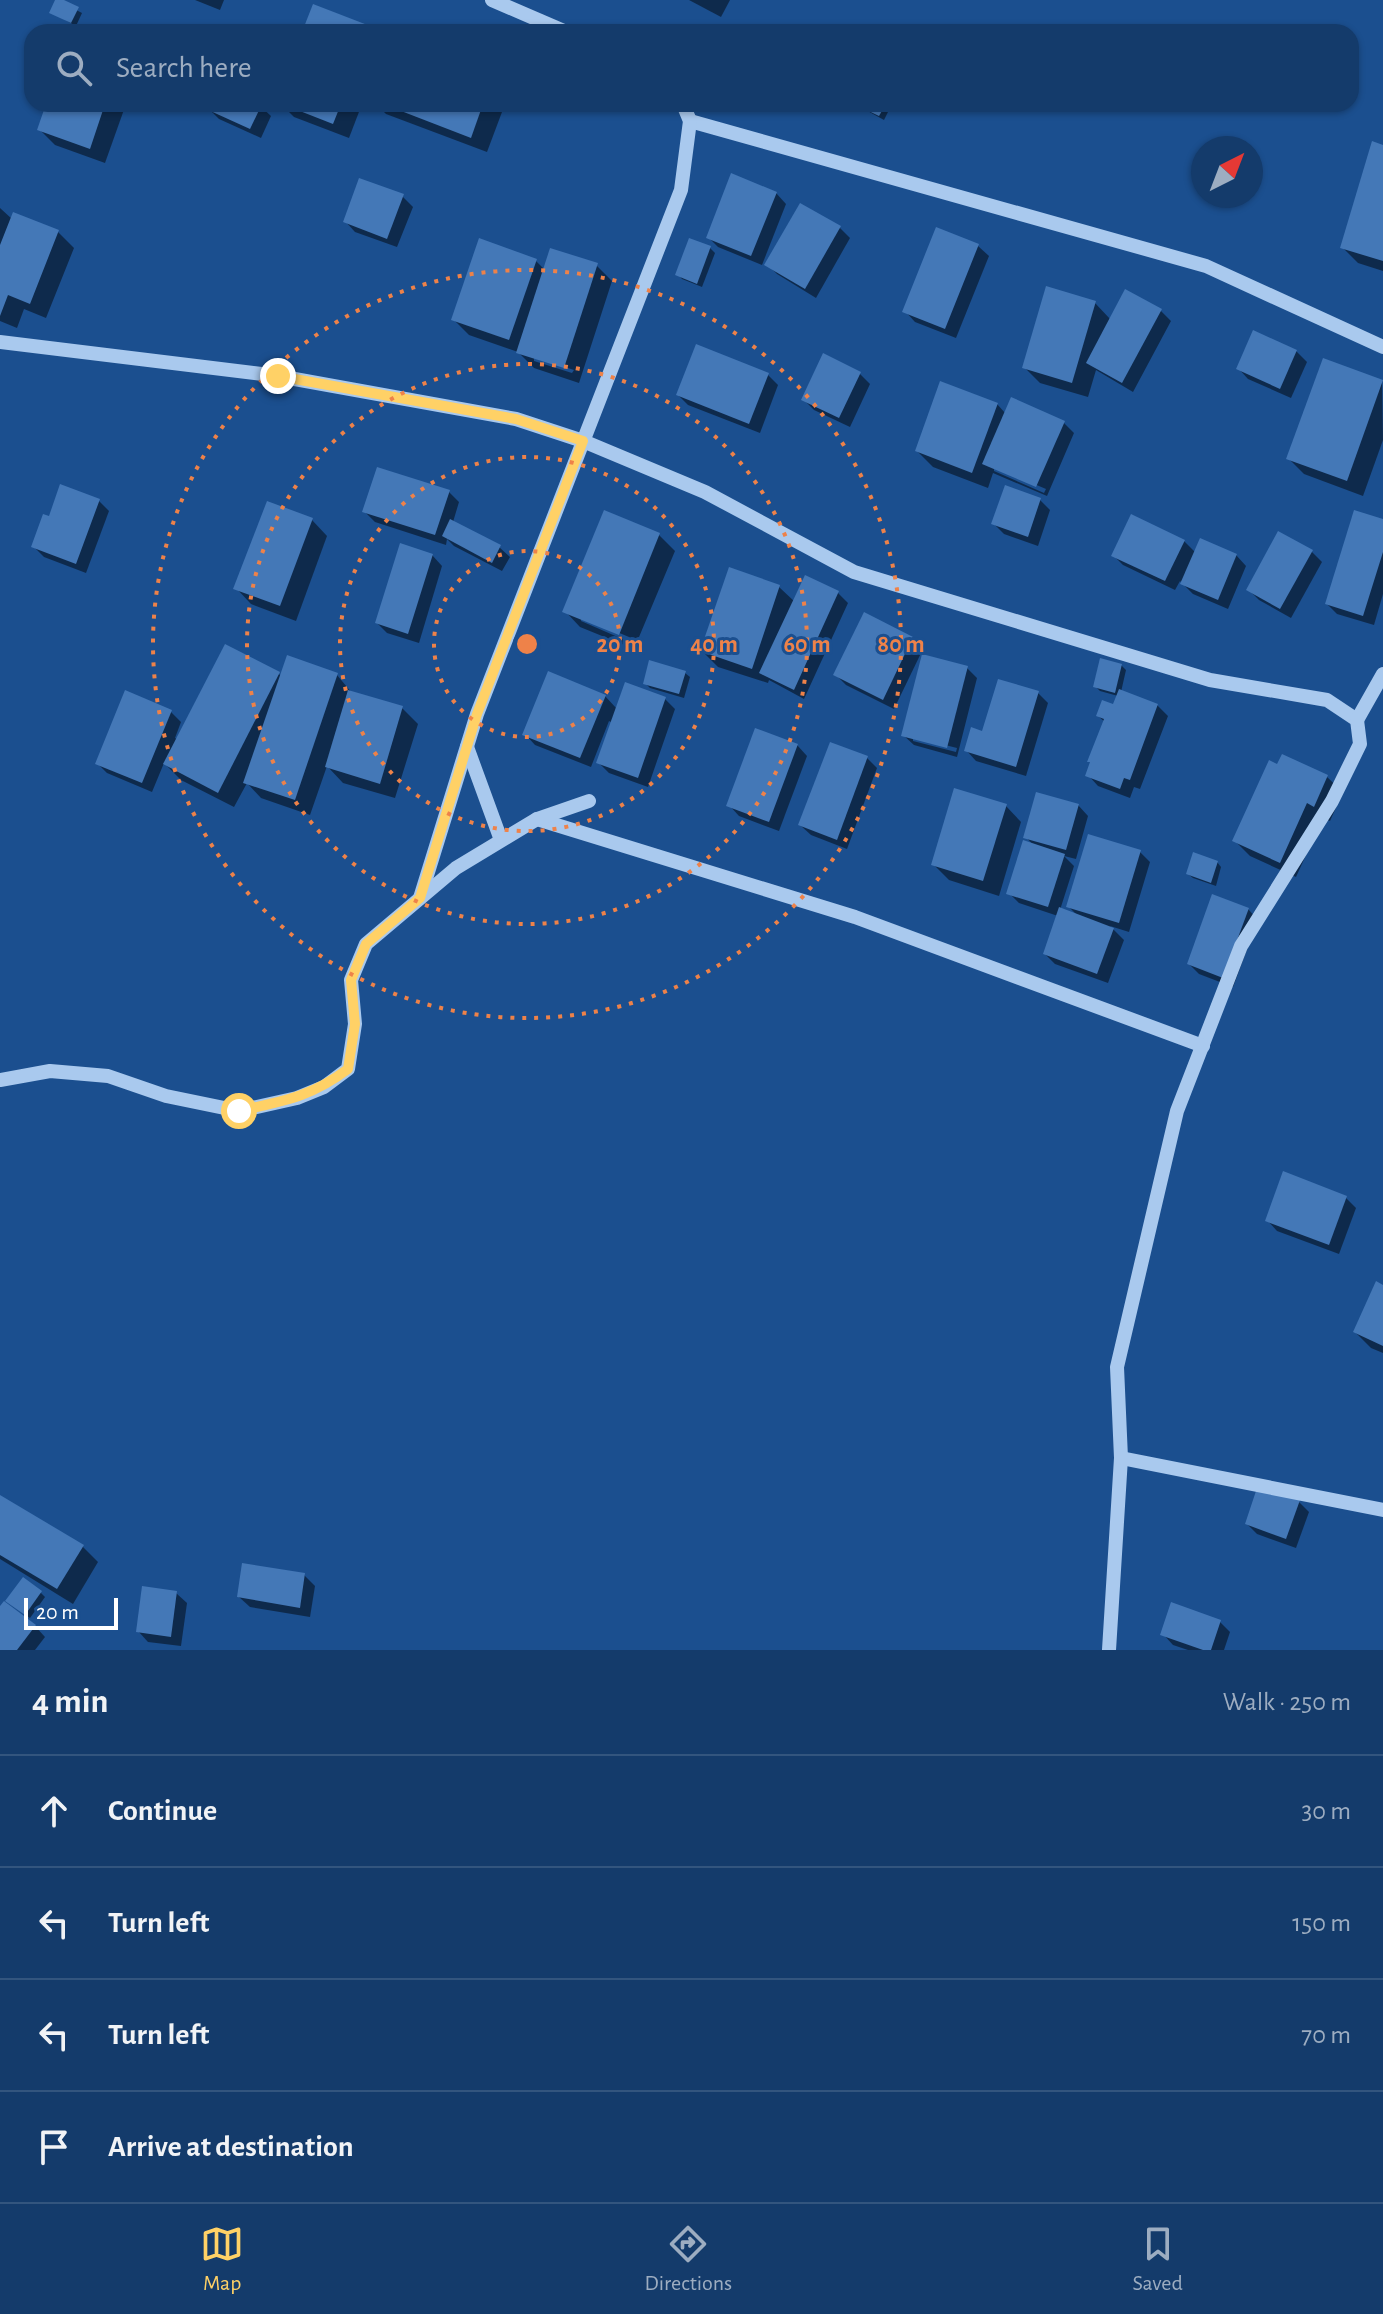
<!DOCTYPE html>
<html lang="en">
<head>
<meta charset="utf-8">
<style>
	body { margin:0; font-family:"Alegreya Sans",sans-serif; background:#214673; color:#f1f3f6 }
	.compass { position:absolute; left:1191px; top:136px; width:72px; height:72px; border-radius:50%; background:#143b6b; box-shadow:0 2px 6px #0004; rotate:42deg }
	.scale { position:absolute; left:24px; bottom:20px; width:94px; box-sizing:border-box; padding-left:8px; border:4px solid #fff; border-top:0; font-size:22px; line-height:28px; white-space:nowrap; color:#fff; -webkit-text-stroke:6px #1b4f8f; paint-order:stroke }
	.stop { position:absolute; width:24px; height:24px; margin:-18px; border:6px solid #ffd166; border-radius:50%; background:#fff }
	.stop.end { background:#ffd166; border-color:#fff; box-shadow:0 2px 8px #0008 }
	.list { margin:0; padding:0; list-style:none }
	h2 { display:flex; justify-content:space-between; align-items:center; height:104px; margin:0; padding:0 32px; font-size:34px }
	h2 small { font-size:26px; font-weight:400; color:#9dadc1 }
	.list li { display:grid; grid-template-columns:52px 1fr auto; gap:24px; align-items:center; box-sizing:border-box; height:112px; padding:0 32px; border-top:2px solid #33557e }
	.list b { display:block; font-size:30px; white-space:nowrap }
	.list em { font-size:26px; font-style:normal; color:#9dadc1 }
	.icon { flex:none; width:44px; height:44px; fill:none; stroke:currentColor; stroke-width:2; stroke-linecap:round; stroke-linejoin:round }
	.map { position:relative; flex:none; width:1383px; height:1650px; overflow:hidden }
	.search { position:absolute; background:#143b6b; box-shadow:0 2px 6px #0004; left:24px; right:24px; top:24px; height:88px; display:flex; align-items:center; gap:20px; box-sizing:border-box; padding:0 28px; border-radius:24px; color:#9dadc1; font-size:30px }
	.sheet { height:552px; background:#143b6b }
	nav { display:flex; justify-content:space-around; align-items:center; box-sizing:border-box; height:112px; border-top:2px solid #33557e; background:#143b6b; font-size:22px; color:#9dadc1 }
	nav a { display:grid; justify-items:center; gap:4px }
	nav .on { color:#ffd166 }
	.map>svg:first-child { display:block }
</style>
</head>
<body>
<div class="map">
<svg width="1383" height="1650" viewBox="0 0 1383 1650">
	<rect width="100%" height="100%" fill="#1b4f8f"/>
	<g fill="#0007" fill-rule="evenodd">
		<path d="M57,0L82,13L76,26L51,12Z"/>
		<path d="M195,0H224L220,10Z"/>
		<path d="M689,0H730L721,17Z"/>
		<path d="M48,104H126L105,163L55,145L39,129Z"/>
		<path d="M211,104H258L271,116L261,138L219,119L209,109Z"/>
		<path d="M281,104H362L349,138L294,117Z"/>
		<path d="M376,104H505L487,152L386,114Z"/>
		<path d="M855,104H892L884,120Z"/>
		<path d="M1383,147V271L1358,263L1342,247Z"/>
		<path d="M776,193L786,204L762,265L718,247L708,237Z"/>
		<path d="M402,196L413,207L397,247L355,232L345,221Z"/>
		<path d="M801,205L840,228L850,238L816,298L777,274L767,264Z"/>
		<path d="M0,208L12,219L14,215L58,232L74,248L46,318L24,309L17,328L0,321Z"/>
		<path d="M978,246L989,256L956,338L915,322L905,311Z"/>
		<path d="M710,248L715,253L702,287L682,279L678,274Z"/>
		<path d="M535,260L545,270L596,265L612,281L579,383L534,368L518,352L469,335L453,319ZM534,357L574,370L572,373L534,361Z"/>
		<path d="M1095,303L1111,320L1161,311L1171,321L1133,392L1096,370L1088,397L1040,383L1024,367Z"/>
		<path d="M1296,351L1307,362L1291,398L1248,379L1238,368Z"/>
		<path d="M824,356L860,374L870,384L850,427L814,410L803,399Z"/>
		<path d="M768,375L778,385L760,433L688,405L678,395Z"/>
		<path d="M1382,381L1383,440L1363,496L1304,474L1289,459Z"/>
		<path d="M997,404L1006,414L1064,423L1074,433L1047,496L993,473L988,488L933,467L917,451ZM994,467L1046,489L1044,493L994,471Z"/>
		<path d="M449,492L459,502L453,522L499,547L510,557L502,571L454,546L447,539L446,545L375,522L364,511Z"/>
		<path d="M1040,500L1050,510L1038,546L1004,534L994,524Z"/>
		<path d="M99,501L109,511L86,573L44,557L34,547L50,519Z"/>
		<path d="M312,520L327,536L296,621L251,604L236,588Z"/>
		<path d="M1383,521V594L1374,625L1337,614L1327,604Z"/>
		<path d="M659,535L675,551L634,649L580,627L565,611ZM581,617L629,637L627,641L581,621Z"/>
		<path d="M1184,541L1196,553L1236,555L1246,566L1228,609L1193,594L1180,581L1175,590L1123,565L1113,555Z"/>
		<path d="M1311,551L1322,562L1291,618L1259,600L1249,590Z"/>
		<path d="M432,555L442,566L419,643L387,633L377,623Z"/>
		<path d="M779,587L795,602L838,593L848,603L804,699L769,680L768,683L718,667L702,651Z"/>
		<path d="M912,638L923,649L894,709L846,685L836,675Z"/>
		<path d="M1121,665L1126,670L1121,692L1157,705L1168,716L1140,789L1134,787L1130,798L1098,786L1088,775L1105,722L1098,716L1114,707L1118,696L1100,691L1095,686Z"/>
		<path d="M967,668L977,678L957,757L914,745L903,735ZM913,737L957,748L956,752L913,741Z"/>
		<path d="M685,673L690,677L684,698L650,688L645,683Z"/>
		<path d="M279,674L282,677L337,675L352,693L402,708L418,724L395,798L343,783L327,766L310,815L261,798L247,783L234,807L181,780L164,763L152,792L107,773L97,763L171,712L181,722L175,738L178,740Z"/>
		<path d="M1038,693L1048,703L1026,776L976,761L966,750L984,733Z"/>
		<path d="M605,696L617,709L665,699L675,709L648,787L609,773L599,763L613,723L609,721L591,767L535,745L525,734Z"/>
		<path d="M797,745L807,756L779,831L739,816L729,805Z"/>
		<path d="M867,758L877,768L847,849L811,835L800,825Z"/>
		<path d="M1327,777L1343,792L1330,821L1323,818L1296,877L1250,856L1234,840Z"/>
		<path d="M1078,805L1088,816L1076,859L1064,856L1074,866L1060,910L1079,917L1068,906L1140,852L1150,862L1129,932L1110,926L1124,940L1108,983L1055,964L1045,954L1058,916L1019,903L1009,893L1034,846L1026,837Z"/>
		<path d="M1006,806L1021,822L999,896L949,880L933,864Z"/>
		<path d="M1217,862L1221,867L1216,886L1193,878L1188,874Z"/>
		<path d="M1248,909L1258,920L1233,987L1199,974L1189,964Z"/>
		<path d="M1346,1198L1356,1208L1339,1254L1277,1231L1267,1220Z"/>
		<path d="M1383,1287V1353L1371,1348L1355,1332Z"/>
		<path d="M0,1497L82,1546L98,1562L73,1604L0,1559Z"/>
		<path d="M1299,1502L1309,1512L1296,1548L1257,1534L1247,1524Z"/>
		<path d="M304,1575L315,1586L310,1617L250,1607L239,1597Z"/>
		<path d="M41,1593L45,1597L30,1618L12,1605Z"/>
		<path d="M176,1593L187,1603L181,1646L148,1642L138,1631Z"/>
		<path d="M0,1609L35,1626L45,1637L35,1650H0Z"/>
		<path d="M1220,1622L1230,1632L1224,1650H1188L1173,1645L1163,1634Z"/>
	</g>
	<g fill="#4478b7">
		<path d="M55,0H64L79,7L71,23L49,13Z"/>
		<path d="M313,4L370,26L368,32H302Z"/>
		<path d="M46,104H105L90,149L37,130Z"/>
		<path d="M209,104H262L250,129L206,109Z"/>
		<path d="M282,104H341L333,124Z"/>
		<path d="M383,104H483L471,138Z"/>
		<path d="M854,104H886L879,116Z"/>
		<path d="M1372,141L1383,145V261L1340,248Z"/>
		<path d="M731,173L777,192L751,256L706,238Z"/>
		<path d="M359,178L404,194L387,239L343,222Z"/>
		<path d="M800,203L841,226L805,289L764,265Z"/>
		<path d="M13,212L59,230L30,304L8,295L0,316V245Z"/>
		<path d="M936,227L979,244L945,329L902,312Z"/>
		<path d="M479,238L537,259L509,340L451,320Z"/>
		<path d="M689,238L711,246L697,284L675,275Z"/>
		<path d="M550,248L598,263L564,368L516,353Z"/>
		<path d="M1046,286L1096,301L1072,383L1022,368Z"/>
		<path d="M1125,289L1162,309L1122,383L1086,363Z"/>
		<path d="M1253,330L1297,350L1280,389L1236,369Z"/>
		<path d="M696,344L769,373L749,424L676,395Z"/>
		<path d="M823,353L861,372L839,418L801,400Z"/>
		<path d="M1323,358L1383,380L1347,481L1286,459Z"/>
		<path d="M940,381L998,403L972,473L915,451Z"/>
		<path d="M1011,397L1065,421L1036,487L982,464Z"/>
		<path d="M377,467L450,490L435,535L362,512Z"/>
		<path d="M60,484L100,499L76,564L31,547L43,514L49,516Z"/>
		<path d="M1005,485L1041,498L1028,537L991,524Z"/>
		<path d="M267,501L313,518L280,606L233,589Z"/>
		<path d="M604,510L660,533L619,635L562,612Z"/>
		<path d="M1354,510L1383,519V552L1363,616L1325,604Z"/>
		<path d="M1131,514L1185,540L1165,581L1111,556Z"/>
		<path d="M450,519L501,545L492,563L442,536Z"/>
		<path d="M1278,531L1313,550L1280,609L1246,590Z"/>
		<path d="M1200,538L1237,554L1218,600L1180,584Z"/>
		<path d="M400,543L433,554L408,634L375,623Z"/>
		<path d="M729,567L780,585L752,669L700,651Z"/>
		<path d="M805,575L839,591L794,690L759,673Z"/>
		<path d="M864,612L913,637L883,700L833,675Z"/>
		<path d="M225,644L280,672L218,793L163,764Z"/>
		<path d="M922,654L968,666L947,748L901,736Z"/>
		<path d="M287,655L338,673L295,800L243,783Z"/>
		<path d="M1100,658L1122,664L1115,693L1093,687Z"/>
		<path d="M649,660L686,671L679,694L643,684Z"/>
		<path d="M548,671L606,695L580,758L522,735Z"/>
		<path d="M998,679L1039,691L1016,767L964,751L971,727L982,731Z"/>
		<path d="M625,682L666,697L638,778L596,763Z"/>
		<path d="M1119,689L1158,704L1130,780L1124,778L1120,789L1085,776L1090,762H1087L1104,719L1096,716L1102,700L1113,704Z"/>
		<path d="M125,690L172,710L142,783L95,764Z"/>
		<path d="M348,690L403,706L380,784L325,767Z"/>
		<path d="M755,728L798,744L769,822L726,806Z"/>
		<path d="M830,742L868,756L837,840L798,825Z"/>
		<path d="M1282,754L1328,775L1314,807L1307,803L1280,863L1232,841L1269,760L1277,764Z"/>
		<path d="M954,788L1007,804L983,881L931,865Z"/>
		<path d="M1036,792L1079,804L1066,850L1023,838Z"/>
		<path d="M1088,834L1141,850L1119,923L1066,907Z"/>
		<path d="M1023,840L1065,854L1048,907L1006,894Z"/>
		<path d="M1193,852L1218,861L1211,883L1186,874Z"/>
		<path d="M1212,894L1249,908L1223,978L1187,964Z"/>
		<path d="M1059,907L1114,928L1097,974L1043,954Z"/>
		<path d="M1283,1171L1347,1196L1329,1245L1265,1221Z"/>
		<path d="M1376,1281L1383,1285V1346L1353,1332Z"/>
		<path d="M1258,1485L1300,1500L1286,1539L1245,1524Z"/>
		<path d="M0,1495L84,1545L57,1589L0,1555Z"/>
		<path d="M242,1563L305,1573L300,1608L237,1597Z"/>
		<path d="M23,1577L42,1591L25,1615L5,1601Z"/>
		<path d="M142,1586L177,1591L171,1637L136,1632Z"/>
		<path d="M4,1601L36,1625L17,1650H0V1606Z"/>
		<path d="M1171,1602L1221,1620L1211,1650H1203L1160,1635Z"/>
	</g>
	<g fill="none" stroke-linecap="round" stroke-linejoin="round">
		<g stroke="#a9c9ee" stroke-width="14">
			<path d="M492,0L566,32"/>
			<path d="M690,121L1206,266L1383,347"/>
			<path d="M0,342L278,376L516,419L583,441L705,492L854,572L1210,680L1327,700L1357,720L1360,744L1332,801L1241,946L1177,1111L1117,1367L1121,1458L1109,1650"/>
			<path d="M1357,720L1383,674"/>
			<path d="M467,747L501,840"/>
			<path d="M537,819L855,917L1203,1046"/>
			<path d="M420,898L477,714L681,190L690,121L683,104"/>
			<path d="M0,1080L50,1071L108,1076L166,1096L239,1111L297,1098L324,1087L348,1069L355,1024L351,980L366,944L456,868L537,819L589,801"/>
			<path d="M1121,1458L1383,1510"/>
		</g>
	</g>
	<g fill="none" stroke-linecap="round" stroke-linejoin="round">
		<path stroke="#ffd166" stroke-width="10" d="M239,1111C283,1101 311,1097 348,1069L355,1024L351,980L366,944L420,898L477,714L583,441L516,419L278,376"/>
	</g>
	<g fill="none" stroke="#ee8249" stroke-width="4" stroke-dasharray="4 8">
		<circle cx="527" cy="644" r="93"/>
		<circle cx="527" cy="644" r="187"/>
		<circle cx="527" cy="644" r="280"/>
		<circle cx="527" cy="644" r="374"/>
	</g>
	<circle cx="527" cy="644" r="12" fill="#ee8249" stroke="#1b4f8f" stroke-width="4"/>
	<g font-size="24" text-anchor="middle" font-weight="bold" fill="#ee8249" stroke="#1b4f8f" stroke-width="6" stroke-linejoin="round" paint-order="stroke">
		<text x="620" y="652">20 m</text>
		<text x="714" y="652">40 m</text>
		<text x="807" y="652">60 m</text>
		<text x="901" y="652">80 m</text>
	</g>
</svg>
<svg class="compass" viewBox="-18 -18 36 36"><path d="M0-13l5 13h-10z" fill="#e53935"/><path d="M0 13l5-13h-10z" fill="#9dadc1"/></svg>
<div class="scale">20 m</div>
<div class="stop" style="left:239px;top:1111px"></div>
<div class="stop end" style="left:278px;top:376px"></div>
<div class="search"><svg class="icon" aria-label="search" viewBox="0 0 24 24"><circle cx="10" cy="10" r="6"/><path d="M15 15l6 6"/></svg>Search here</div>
</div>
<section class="sheet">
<h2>4 min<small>Walk · 250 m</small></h2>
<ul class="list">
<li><svg class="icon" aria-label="ahead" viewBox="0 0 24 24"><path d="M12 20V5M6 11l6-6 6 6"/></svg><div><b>Continue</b></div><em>30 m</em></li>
<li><svg class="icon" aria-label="left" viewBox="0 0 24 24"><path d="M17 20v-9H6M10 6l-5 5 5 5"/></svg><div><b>Turn left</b></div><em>150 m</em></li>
<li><svg class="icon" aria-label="left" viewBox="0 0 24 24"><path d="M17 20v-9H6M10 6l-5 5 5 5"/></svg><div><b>Turn left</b></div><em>70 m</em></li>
<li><svg class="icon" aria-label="arrive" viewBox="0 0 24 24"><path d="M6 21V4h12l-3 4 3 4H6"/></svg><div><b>Arrive at destination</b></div></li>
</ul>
</section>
<nav>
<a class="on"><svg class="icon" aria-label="map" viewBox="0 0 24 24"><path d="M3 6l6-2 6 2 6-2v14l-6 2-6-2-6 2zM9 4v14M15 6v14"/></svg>Map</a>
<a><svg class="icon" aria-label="directions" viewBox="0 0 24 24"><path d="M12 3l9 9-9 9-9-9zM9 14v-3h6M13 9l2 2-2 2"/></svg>Directions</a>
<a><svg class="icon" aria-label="saved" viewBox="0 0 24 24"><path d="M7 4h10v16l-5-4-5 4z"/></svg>Saved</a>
</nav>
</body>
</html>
